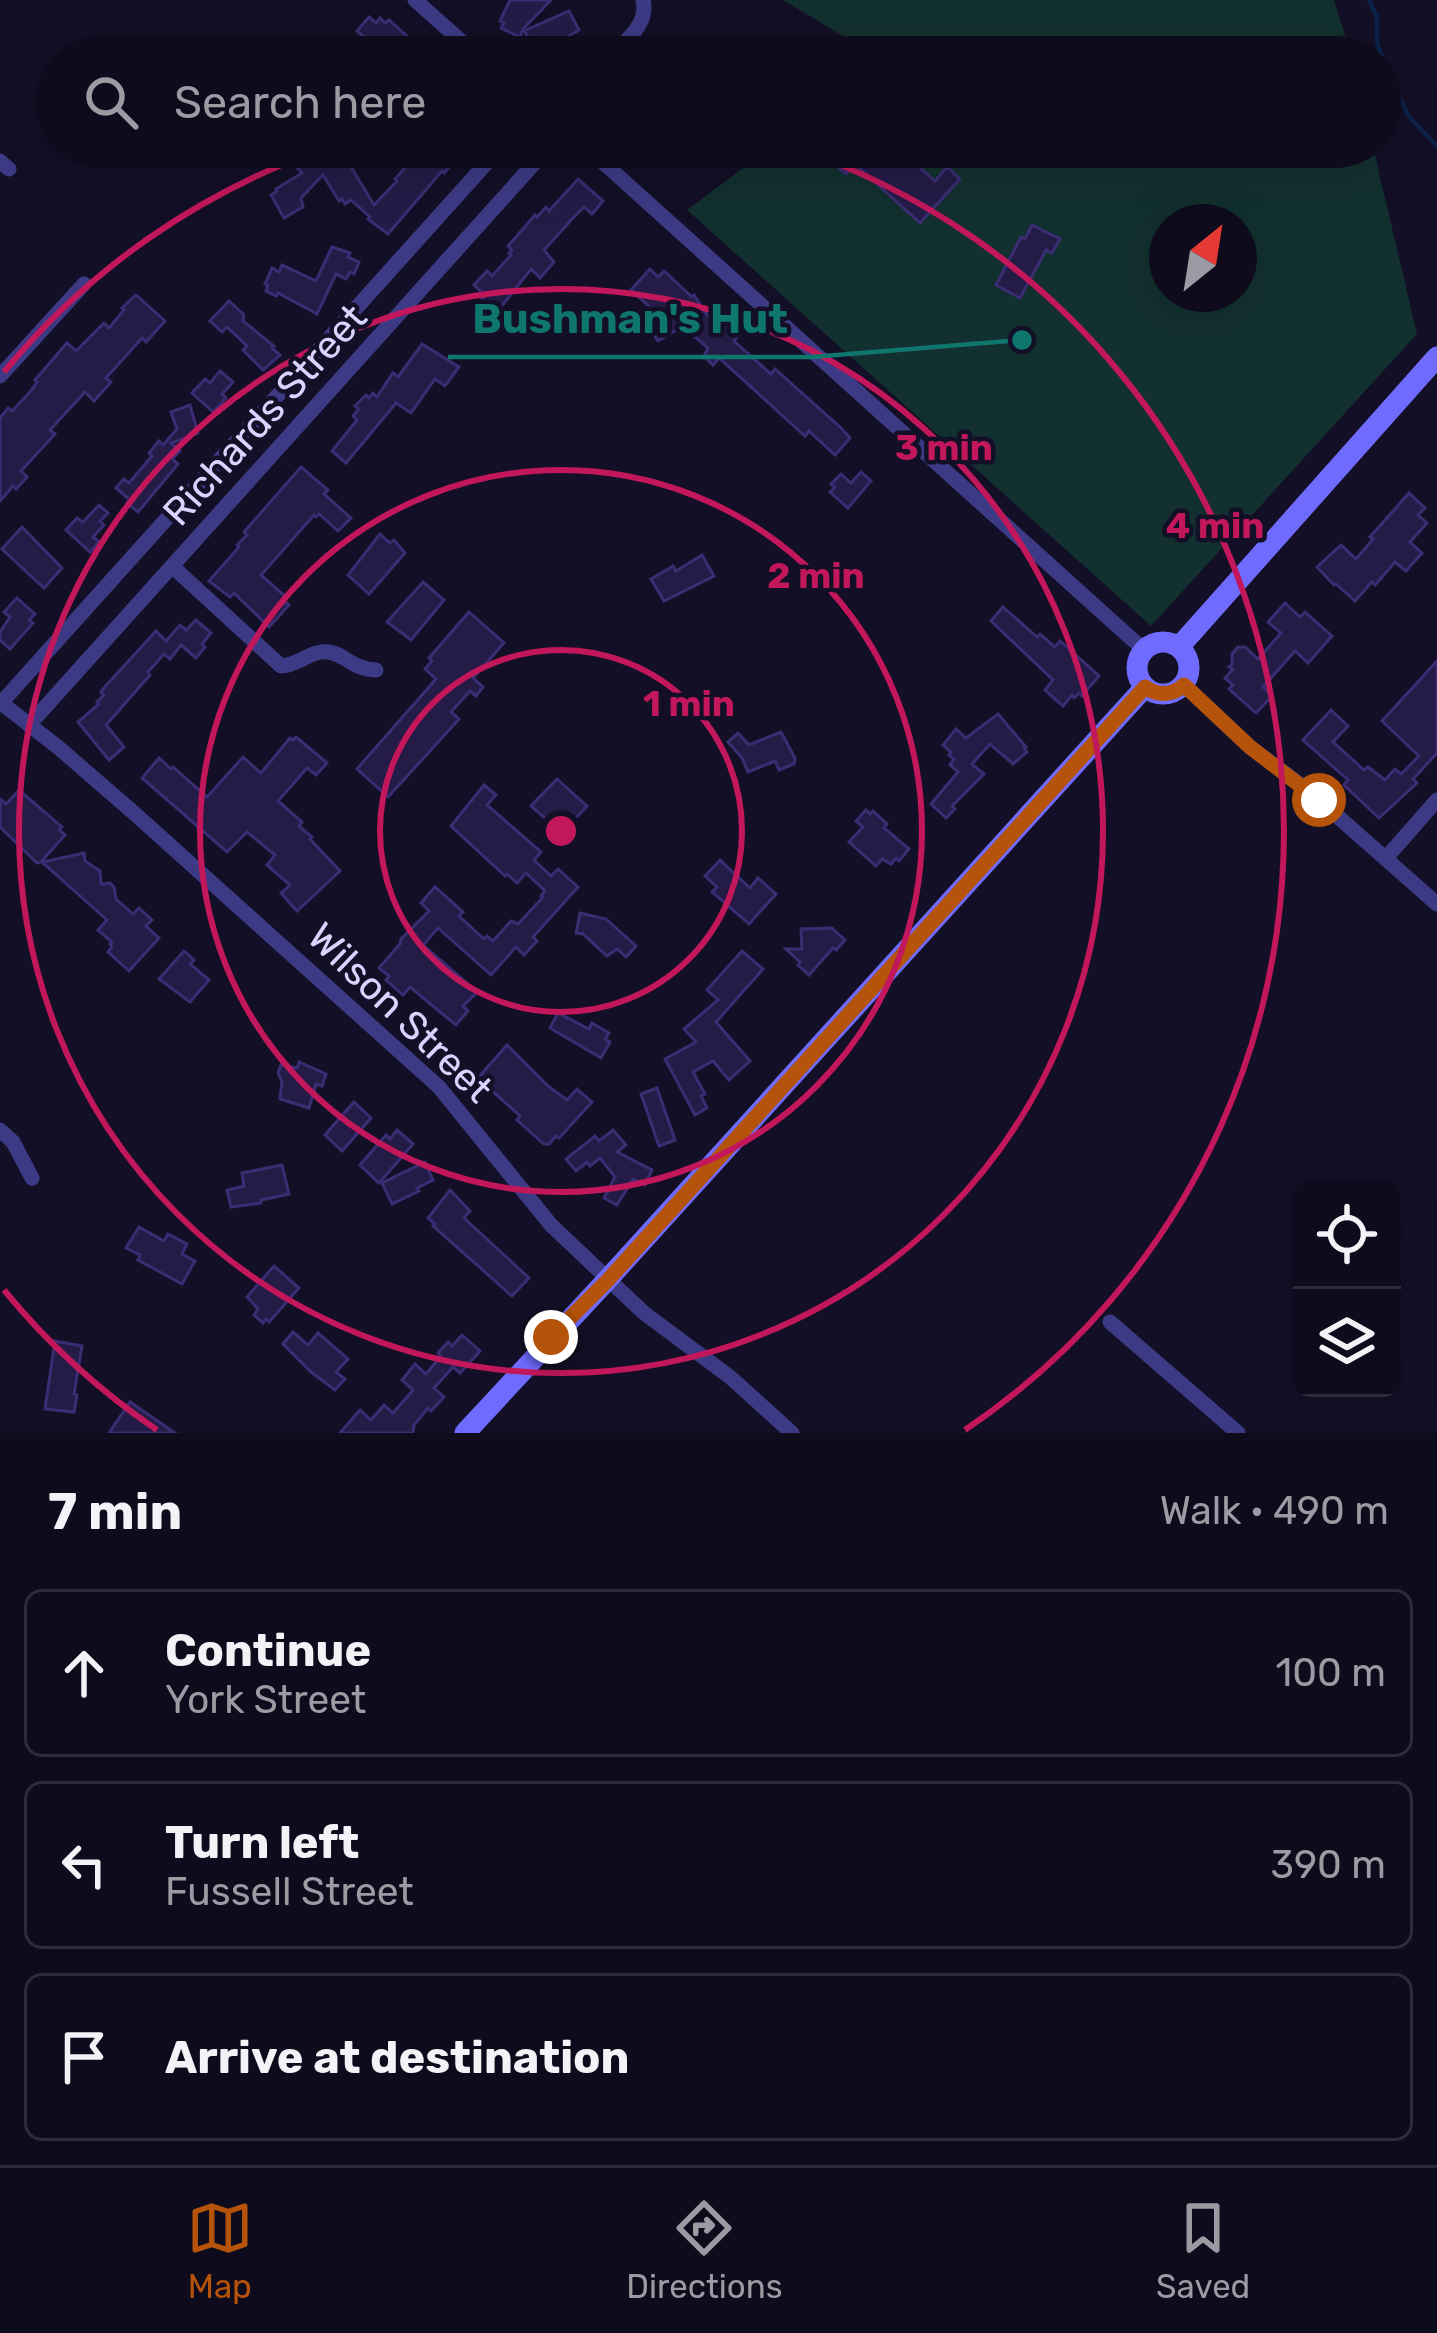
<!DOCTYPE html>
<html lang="en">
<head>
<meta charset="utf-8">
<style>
	body { margin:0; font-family:Rubik,sans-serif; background:#1c1929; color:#f1f3f6 }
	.controls { position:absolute; right:36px; bottom:36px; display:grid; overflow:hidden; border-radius:18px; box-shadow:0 12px 48px #0002 }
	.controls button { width:108px; height:108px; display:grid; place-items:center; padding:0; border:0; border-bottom:3px solid #2e2b3b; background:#0e0b1c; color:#f1f3f6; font:60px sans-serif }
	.compass { position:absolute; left:1149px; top:204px; width:108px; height:108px; border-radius:50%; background:#0e0b1c; box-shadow:0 12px 48px #0002; rotate:30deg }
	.stop { position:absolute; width:36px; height:36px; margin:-27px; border:9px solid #b45309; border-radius:50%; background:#fff }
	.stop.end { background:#b45309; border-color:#fff; box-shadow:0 3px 12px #0008 }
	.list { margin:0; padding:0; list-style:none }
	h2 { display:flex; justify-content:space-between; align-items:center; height:156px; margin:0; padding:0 48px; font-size:51px }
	h2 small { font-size:39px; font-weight:400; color:#9b9ba3 }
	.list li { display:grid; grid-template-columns:78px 1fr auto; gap:36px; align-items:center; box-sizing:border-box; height:168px; margin:0 24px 24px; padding:0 24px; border:3px solid #2e2b3b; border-radius:18px }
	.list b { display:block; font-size:45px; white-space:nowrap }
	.list p { margin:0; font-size:39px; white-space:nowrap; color:#9b9ba3 }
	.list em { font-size:39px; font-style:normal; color:#9b9ba3 }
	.icon { flex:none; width:66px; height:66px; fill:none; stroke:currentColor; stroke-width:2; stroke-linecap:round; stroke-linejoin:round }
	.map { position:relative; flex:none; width:1437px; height:1433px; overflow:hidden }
	.search { position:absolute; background:#0e0b1c; box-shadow:0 12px 48px #0002; left:36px; right:36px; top:36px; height:132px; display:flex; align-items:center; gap:30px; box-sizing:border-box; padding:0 42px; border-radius:66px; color:#9b9ba3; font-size:45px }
	.sheet { height:732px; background:#0e0b1c }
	nav { display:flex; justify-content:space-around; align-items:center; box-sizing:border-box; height:168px; border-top:3px solid #2e2b3b; background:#0e0b1c; font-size:33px; color:#9b9ba3 }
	nav a { display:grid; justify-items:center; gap:6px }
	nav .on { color:#b45309 }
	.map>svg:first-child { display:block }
</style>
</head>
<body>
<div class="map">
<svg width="1437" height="1433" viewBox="0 0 1437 1433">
	<rect width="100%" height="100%" fill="#130f26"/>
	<g fill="#12302f" fill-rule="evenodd">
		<path d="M783,0H1334L1352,57H861L866,50Z"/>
		<path d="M771,147H1373L1417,334L1151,626L687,210ZM1167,222H1239V294H1167Z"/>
	</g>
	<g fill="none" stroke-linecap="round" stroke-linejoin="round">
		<path stroke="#0c2248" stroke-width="4.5" d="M1369,0L1377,17V42L1389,78L1410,118L1437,146"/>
	</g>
	<g fill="#241b47" stroke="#3b2d73" stroke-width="3">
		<path d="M510,0H551L523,29L520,37L501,28L504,23L500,21Z"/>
		<path d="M569,11L579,30L540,53L524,31Z"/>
		<path d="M369,17L376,23L380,18L385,23L389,20L430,57H398L388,48L380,57H374L360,40L363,36L357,31Z"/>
		<path d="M316,147H366L350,165L374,205L397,181L395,179L415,157L403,147H451L460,155L444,173L442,171L388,234L368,219L370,217L351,200L345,204L342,199L339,201L323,175L301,198L303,207L284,218L271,195L277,191L276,189L302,173L298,169Z"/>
		<path d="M831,147H897L935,181L947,167L960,179L920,223L855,164L846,174L824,155Z"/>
		<path d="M578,179L603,201L592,214L584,207L573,218L544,250L554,262L540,278L531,269L497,312L482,298L485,295L474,285L487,271L492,276L511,255L509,253L512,250L508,246L535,215L537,217L546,207L549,211Z"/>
		<path d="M1032,225L1060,239L1052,253L1046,250L1020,298L996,285L1021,237L1025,239Z"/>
		<path d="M332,247L350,253L348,257L359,262L354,274L350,272L346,279L336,274L317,314L278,293L276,296L266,291L268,285L265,284L272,268L279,272L282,265L316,281Z"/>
		<path d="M650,269L658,277L664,271L692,297L694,295L705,312L718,325L721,321L738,336L734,341L771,374L775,369L841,428L850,438L835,455L809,431L805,436L719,358L713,365L704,356L708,348L683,326L658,341L648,326L662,318L631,290Z"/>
		<path d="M136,295L165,321L146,342L142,338L106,378L111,382L94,401L85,392L50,430L55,434L21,471L27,477L16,489L13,486L0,501V418L8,408L12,411L30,392L37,382L35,380L67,343L76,351L104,323L109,328L124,310L122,308Z"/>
		<path d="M229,301L244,315L243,321L274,346L272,348L280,355L263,370L243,350L247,346L227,327L222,332L210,321Z"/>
		<path d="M422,344L459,367L445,386L435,379L411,413L396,403L346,463L332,451L357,420L353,416L359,409L355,406L366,395L369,398L373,393L377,397L393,373L398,377Z"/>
		<path d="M220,371L233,382L222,394L226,398L213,412L192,393L205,379L210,383Z"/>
		<path d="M190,405L198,433L171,443L180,451L172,459L178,464L138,512L127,503L130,500L116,488L124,479L129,483L152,456L149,453L159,441L163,445L177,429L171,412Z"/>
		<path d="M301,467L328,490L324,494L351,518L338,531L319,514L316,517L314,515L261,575L286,597L283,600L289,605L269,627L234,593L230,597L209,581L239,547L237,545L247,535L244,532Z"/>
		<path d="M861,472L871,481L848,508L830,492L835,487L831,484L841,474L851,483Z"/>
		<path d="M1409,493L1425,508L1418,515L1427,523L1410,542L1422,553L1406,571L1395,562L1375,585L1372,582L1355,601L1336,584L1334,585L1317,567L1341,545L1356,559L1373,539L1370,537Z"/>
		<path d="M99,505L108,513L100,521L104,525L93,537L99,542L90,552L66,530L77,518L83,522Z"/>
		<path d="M22,527L62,568L44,588L2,549Z"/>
		<path d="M380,534L390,543L394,540L405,553L369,594L348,575Z"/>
		<path d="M702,555L714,576L664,601L651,579L673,566L676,571Z"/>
		<path d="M423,582L444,600L411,640L387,622Z"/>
		<path d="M17,598L35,614L29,620L33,623L10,649L0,640V632L10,617L4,612Z"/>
		<path d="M1285,603L1300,617L1305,612L1332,636L1308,663L1295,651L1263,687L1272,696L1256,713L1229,689L1233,685L1225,678L1233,669L1229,667L1232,664V654L1238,647H1245L1258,659L1281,633L1268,622Z"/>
		<path d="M1003,607L1037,637L1040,634L1055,647L1060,641L1099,676L1082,696L1079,693L1074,698L1072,695L1063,706L1045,690L1053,680L991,621Z"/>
		<path d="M469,612L504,643L473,678L483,687L476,696L470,691L451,712L459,719L388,797L357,769L436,679L425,669L432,661L429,658Z"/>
		<path d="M196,620L211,633L202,644L205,647L196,658L181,645L170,659L164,654L148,672L150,675L106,725L124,747L109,760L78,722L99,704L97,702L104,695L101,692L103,689L156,631L166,641L180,625L186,630Z"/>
		<path d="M1437,661V753L1413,779L1417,783L1379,818L1344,785L1348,780L1303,740L1331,710L1348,726L1333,742L1364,770L1368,767L1385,780L1395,769L1401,774L1419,756L1382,721Z"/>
		<path d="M998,714L1026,747L1024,748L1027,752L1013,764L990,744L972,764L984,774L952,806L955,809L946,818L931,804L958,772L950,765L954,759L949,755L951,752L943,745L956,729L966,738Z"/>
		<path d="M781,732L795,758L794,764L779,770L775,761L748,772L742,758L728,742L738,733L749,745Z"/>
		<path d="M296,737L327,763L316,775L307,768L278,801L302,822L299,826L312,837L310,839L340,871L297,911L281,893L290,885L267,865L275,855L247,832L227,852L142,778L159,758L171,769L173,767L207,797L243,757L261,773L290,738L293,740Z"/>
		<path d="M557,779L587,806L562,833L531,806Z"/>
		<path d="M484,785L496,795L487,805L541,852L534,860L551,876L558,869L578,887L533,937L537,941L524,955L516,947L491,975L438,928L423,945L477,992L463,1006L468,1011L456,1025L410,987L403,995L386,980L389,976L379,968L400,944L401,939L429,911L421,903L435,887L463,912L459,916L484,939L487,936L493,941L511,921L518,924L543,897L541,896L545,891L526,873L517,883L507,874L505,876L451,826Z"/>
		<path d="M19,790L62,827L59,830L65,835L41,862L37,863L0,827V799L6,804Z"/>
		<path d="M866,810L870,814L873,811L887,824L884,828L909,849L899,861L896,858L891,864L882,859L876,866L849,842L863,827L856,821Z"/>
		<path d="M84,853L85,861L100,871L101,884L110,883L114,887L116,899L133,914L139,908L152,920L146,926L159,938L129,971L108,952L112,947L110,944L112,942L98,930L107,920L42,862Z"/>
		<path d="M720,860L750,888L758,878L776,894L749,924L712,892L717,887L705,876Z"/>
		<path d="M580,913L606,919L636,946L626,957L617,949L607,956L583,934L576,933Z"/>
		<path d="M832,928L845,940L836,950L833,948L809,975L798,965L800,962L786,949H802L801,929Z"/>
		<path d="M184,951L194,960L190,964L209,980L190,1002L159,979Z"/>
		<path d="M742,951L763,969L716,1022L750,1061L729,1080L713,1061L693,1072L705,1094L701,1096L707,1108L695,1115L665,1059L696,1042L684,1029L718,1000L707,990Z"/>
		<path d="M558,1013L589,1029L592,1023L609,1033L605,1039L610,1042L601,1058L550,1028Z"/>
		<path d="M507,1045L548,1086L567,1100L577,1089L592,1102L559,1138L556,1136L549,1144H544L517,1120L520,1116L478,1078Z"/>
		<path d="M299,1062L326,1074L322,1086L316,1084L309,1108L280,1099L282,1082L278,1073L281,1065L297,1068Z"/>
		<path d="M657,1088L675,1140L659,1146L641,1094Z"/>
		<path d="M354,1102L371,1118L342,1151L325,1135Z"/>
		<path d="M397,1130L413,1144L379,1183L360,1165L386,1135L390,1139Z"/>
		<path d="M613,1130L626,1145L617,1152L652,1170L645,1185L633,1179L617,1205L604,1198L615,1177L600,1158L590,1166L587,1162L576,1171L566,1159L595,1136L599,1141Z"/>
		<path d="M425,1162L433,1180L417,1188L419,1191L392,1204L382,1183Z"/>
		<path d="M282,1165L289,1194L261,1200V1203L231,1207L227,1190L244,1186L242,1173Z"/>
		<path d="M450,1190L470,1211L464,1218L529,1278L512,1296L433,1226L435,1224L428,1218Z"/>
		<path d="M139,1227L164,1241L168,1234L187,1244L182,1254L195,1261L182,1284L138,1260L140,1255L126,1248Z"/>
		<path d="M274,1266L299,1288L269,1322L266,1319L263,1323L254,1315L258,1309L247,1297Z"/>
		<path d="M293,1332L308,1345L318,1333L348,1359L336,1372L345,1379L335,1390L311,1372L283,1344Z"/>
		<path d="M462,1335L480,1351L460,1373L453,1367L434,1388L444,1397L431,1411L428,1408L414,1425L413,1433H340L360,1410L371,1420L384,1405L393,1413L413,1390L402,1380L415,1364L426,1374L441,1356L438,1353L448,1342L452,1346Z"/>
		<path d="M55,1341L82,1346L74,1394L77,1395L74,1412L45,1409Z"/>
		<path d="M130,1402L175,1433H109Z"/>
	</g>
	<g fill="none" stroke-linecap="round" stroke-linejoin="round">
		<g stroke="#3d3a85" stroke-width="15">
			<path d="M415,0L479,57"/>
			<path d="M611,57C626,40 649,24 643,0"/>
			<path d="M586,147L1144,650"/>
			<path d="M0,161L9,169"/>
			<path d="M0,376L84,284"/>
			<path d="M173,567L281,666C298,666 312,649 329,652C347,655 351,669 376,670"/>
			<path d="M1184,685L1250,747L1310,792L1437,904"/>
			<path d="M0,702L59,748L134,813L439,1087L551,1225L644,1313L730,1377L792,1433"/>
			<path d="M1,703L501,147"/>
			<path d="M29,725L549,147"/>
			<path d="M1386,858L1437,800"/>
			<path d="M0,1130L13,1142L32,1178"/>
			<path d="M1110,1322L1238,1433"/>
		</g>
		<g stroke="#6f6bff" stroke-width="21">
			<circle cx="1163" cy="668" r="26"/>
			<path d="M1179,647L1437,357"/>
			<path d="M465,1433L608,1279L1145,687"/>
		</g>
	</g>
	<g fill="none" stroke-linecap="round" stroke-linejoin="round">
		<path stroke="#b45309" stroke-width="15" d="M551,1337L608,1280L1145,687C1158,696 1172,696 1184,685L1250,747L1319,800"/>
	</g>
	<g fill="none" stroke="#c2185b" stroke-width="6">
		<circle cx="561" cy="831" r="181"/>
		<circle cx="561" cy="831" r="361"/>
		<circle cx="561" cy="831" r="542"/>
		<path d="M157 1430A722 722 0 0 1 4 1290M4 372A722 722 0 0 1 326 148M796 148A722 722 0 0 1 965 1430"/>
	</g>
	<g text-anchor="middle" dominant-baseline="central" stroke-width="9" stroke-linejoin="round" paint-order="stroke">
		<g font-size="39" fill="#d9d4ff" stroke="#130f26">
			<text transform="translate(265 415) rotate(-48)">Richards Street</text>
			<text transform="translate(400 1013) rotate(44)">Wilson Street</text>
		</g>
	</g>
	<circle cx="561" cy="831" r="18" fill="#c2185b" stroke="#130f26" stroke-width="6"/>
	<g font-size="36" text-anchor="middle" font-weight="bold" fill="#c2185b" stroke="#130f26" stroke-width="9" stroke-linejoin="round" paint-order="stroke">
		<text x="944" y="460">3 min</text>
		<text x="1215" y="538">4 min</text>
		<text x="816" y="588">2 min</text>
		<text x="689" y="716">1 min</text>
	</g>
	<path fill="none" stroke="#0f766e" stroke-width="4.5" d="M1022 340L812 357H448"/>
	<circle fill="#0f766e" stroke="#130f26" stroke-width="4.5" cx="1022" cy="340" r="12"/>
	<g font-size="42" text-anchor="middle" font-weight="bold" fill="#0f766e" stroke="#130f26" stroke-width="9" stroke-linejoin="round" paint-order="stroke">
		<text x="630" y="333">Bushman's Hut</text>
	</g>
</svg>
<div class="controls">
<button><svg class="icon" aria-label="locate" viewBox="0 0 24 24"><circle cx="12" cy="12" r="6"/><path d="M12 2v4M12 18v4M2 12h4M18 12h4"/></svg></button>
<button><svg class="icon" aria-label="layers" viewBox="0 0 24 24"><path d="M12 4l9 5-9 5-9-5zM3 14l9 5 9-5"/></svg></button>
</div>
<svg class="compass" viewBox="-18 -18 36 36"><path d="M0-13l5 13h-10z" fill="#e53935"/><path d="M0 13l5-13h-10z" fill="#9b9ba3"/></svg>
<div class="stop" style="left:1319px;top:800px"></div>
<div class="stop end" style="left:551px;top:1337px"></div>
<div class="search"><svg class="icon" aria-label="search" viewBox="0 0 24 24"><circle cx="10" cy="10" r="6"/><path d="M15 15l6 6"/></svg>Search here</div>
</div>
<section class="sheet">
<h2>7 min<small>Walk · 490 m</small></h2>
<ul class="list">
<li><svg class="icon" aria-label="ahead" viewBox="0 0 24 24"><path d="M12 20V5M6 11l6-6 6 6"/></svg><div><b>Continue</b><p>York Street</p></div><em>100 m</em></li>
<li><svg class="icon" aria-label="left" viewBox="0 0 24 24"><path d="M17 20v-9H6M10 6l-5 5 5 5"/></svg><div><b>Turn left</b><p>Fussell Street</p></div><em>390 m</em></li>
<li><svg class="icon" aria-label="arrive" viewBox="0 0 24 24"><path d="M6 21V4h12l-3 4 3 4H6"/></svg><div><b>Arrive at destination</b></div></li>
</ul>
</section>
<nav>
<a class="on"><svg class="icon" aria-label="map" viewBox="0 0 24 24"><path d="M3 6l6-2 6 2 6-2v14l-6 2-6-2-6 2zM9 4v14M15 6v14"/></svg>Map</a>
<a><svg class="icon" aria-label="directions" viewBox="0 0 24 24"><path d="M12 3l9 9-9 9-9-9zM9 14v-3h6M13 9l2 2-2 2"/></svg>Directions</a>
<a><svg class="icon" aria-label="saved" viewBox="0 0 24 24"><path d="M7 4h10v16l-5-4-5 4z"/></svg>Saved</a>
</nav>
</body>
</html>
